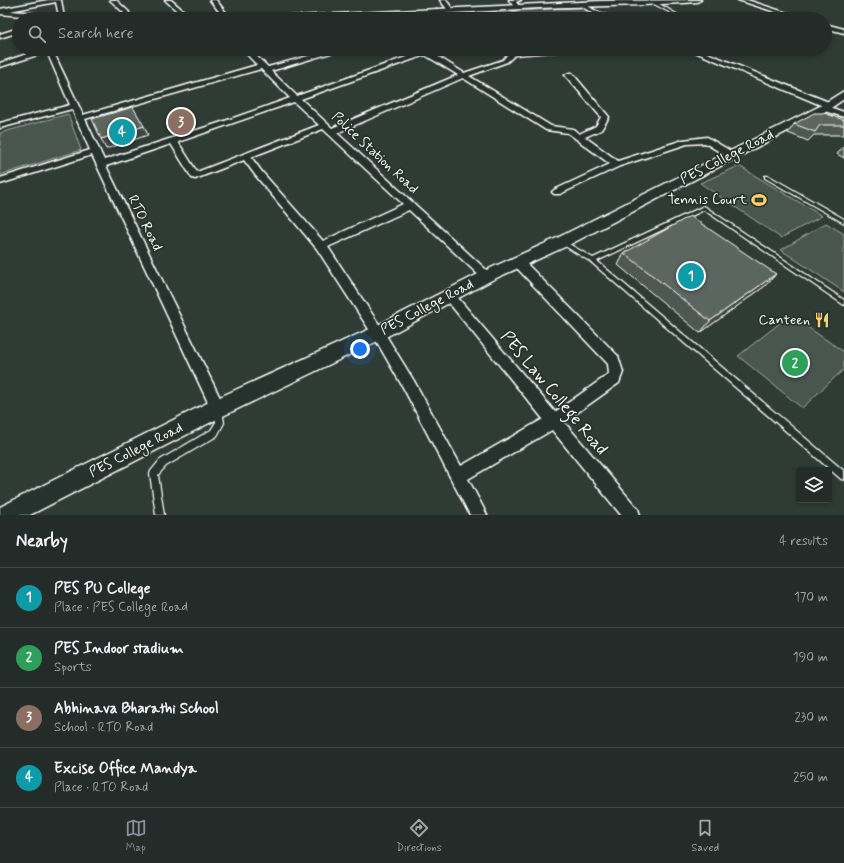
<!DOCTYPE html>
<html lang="en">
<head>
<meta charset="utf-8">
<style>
	body { margin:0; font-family:Mynerve,sans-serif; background:#2f3834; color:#f1f3f6 }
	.controls { position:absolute; right:12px; bottom:12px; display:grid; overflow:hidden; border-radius:4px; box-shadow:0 2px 6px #0003 }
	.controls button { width:36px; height:36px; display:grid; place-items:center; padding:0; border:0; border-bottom:1px solid #404845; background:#232c28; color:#f1f3f6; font:20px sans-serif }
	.you { position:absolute; left:360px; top:349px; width:14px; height:14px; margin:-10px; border:3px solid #fff; border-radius:50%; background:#1a73e8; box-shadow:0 0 0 6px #1a73e833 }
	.badge { display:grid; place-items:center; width:26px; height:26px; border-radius:50%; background:#8c9099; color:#fff; font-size:13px; font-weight:700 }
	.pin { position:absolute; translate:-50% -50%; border:2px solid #fff; box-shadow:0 1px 4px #0006 }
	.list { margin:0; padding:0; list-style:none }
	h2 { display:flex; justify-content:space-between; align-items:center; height:52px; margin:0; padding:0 16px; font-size:17px }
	h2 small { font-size:13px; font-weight:400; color:#a3a7a8 }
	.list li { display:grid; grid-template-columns:26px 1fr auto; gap:12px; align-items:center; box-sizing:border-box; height:60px; padding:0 16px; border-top:1px solid #404845 }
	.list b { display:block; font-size:15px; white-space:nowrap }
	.list p { margin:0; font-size:13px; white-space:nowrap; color:#a3a7a8 }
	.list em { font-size:13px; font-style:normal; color:#a3a7a8 }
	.icon { flex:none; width:22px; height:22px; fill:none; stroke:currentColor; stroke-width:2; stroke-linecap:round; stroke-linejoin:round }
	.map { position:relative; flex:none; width:844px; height:515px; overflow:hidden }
	.search { position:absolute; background:#232c28; box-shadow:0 2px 6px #0003; left:12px; right:12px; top:12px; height:44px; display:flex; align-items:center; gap:10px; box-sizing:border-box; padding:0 14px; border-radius:22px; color:#a3a7a8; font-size:15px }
	.sheet { height:292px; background:#232c28 }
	nav { display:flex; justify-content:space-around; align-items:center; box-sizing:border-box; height:56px; border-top:1px solid #404845; background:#232c28; font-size:11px; color:#a3a7a8 }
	nav a { display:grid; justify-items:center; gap:2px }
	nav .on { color:#8c9099 }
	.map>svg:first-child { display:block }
</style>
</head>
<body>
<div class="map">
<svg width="844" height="515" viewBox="0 0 844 515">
	<rect width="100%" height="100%" fill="#2f3b35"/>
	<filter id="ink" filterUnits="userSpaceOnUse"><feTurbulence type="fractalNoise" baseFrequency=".025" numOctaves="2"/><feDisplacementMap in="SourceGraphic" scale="8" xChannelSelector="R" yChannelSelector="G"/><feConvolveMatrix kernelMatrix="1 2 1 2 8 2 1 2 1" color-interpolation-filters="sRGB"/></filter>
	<g filter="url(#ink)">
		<g fill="#4a544f" stroke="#a4aaa7">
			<path d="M582,7L602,19H464L459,15Z"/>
			<path d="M68,114L81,150L0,175V133Z"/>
			<path d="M739,166L822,216L781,238L700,183Z"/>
			<path d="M826,223L844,234V292L781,250Z"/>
			<path d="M790,315L844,352V369L802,408L738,356Z"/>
		</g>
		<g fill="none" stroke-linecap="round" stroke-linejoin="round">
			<g stroke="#fff" stroke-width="2.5">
				<g id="lane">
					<path d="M654,2H656L685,19H682L654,4Z"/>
					<path d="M748,49H753L756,51L753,52Z"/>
					<path d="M765,176H769L844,219V223L765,178Z"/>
					<path d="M704,206L844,300V305L704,210L597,261L844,471V480L841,479L591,262L560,243L559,242L560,241H564L593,258Z"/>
					<path d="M219,409L222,410L224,423L217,436L166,466L158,475L164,515H156L150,474L151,471L160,460L211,430L216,422L215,412L216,410Z"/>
				</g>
			</g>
			<g stroke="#fff" stroke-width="3">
				<g id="street">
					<path d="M48,0H61L64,18L54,19L59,16L56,2L0,13V9Z"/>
					<path d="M110,0H116L129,12L127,19H121L124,13Z"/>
					<path d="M165,0H171L193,19H186Z"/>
					<path d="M210,0H216L231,19H225Z"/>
					<path d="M440,0H446L454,11L453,12H449Z"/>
					<path d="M509,0H521L516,2L520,7L519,8H515Z"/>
					<path d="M738,0H747L806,19H797Z"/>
					<path d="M582,2L594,10L615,19C602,19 591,13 580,5L579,4Z"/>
					<path d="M441,17L444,18L445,19H438Z"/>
					<path d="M825,24L844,29V33L825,28Z"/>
					<path d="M19,28V32L0,38V34Z"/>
					<path d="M42,49H52L83,115L257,65L242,49H249L268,67L334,49H344L271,71L297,96L420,52L419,49H437L431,52L464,73L503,60L508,54L492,49L513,51L568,49L565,51L515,55L507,62L469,76L551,126L573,129L579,134L596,126L601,117L565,75L569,73H572L609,117L601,130L585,137L618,161L683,140L707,137L734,153L735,155L734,157H728L705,143L687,144L620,166L560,194H554L552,192L554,190L610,164L568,133L546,130L463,78L337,133L493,276L491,279L487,280L483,279L409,210L328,247L382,329L414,381L461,466L543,419L445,298L443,295L445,292L449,290L453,292L555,412L609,374L608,364L514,265L512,262L514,259L518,258L522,259L618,356L623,372L619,383L564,422L638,509L640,515H621L552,430L468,479L487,515H470L404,389L374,337L317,249L256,176L244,160L195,179L192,178L171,144L106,166L225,408L223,413L218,415L213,413L92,155L0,184V178L90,150L72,109L0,128V123L70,105L47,52L0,67V63ZM425,55L458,75L332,128L301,99ZM261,69L290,98L222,122L104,160L85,119ZM294,102L319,125L197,172L178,142ZM323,129L403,204L323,241L262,172L251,157Z"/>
					<path d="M688,49H697L831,103L832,105L829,107L844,112V117L821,110L820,108L823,106Z"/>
				</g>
			</g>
			<g stroke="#fff" stroke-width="3">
				<g id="secondary">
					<path d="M701,0L697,2C645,6 592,6 540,8C450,13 360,19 270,19L274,17L601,1Z"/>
					<path d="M0,10L80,17L84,19H52L0,14Z"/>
					<path d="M844,91V99L828,110L567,246L492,280L384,338L225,415L30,515H0V507L211,401L372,328L482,272L557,238L820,106Z"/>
				</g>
			</g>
			<use href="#lane" fill="#26332d" fill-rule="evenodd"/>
			<use href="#street" fill="#26332d" fill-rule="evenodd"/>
			<use href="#secondary" fill="#26332d" fill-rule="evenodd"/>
		</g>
		<g fill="#4e5853" stroke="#fff">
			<path d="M844,120V135H814L808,141L788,133L794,124Z"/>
			<path d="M844,146V158L837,154Z"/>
			<path d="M624,253L776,274L765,286L700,333L618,265Z"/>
		</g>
		<g fill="#404744" stroke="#fff">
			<path d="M144,126L148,135L106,149L101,139Z"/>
			<path d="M776,274L765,286L700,333L710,321Z"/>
		</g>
		<g fill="#5b6661" stroke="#fff">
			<path d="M133,107L144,126L101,139L92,119Z"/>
			<path d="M814,113H824L844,120V125H820L815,132L794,124Z"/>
			<path d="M690,216L776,274L710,321L624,253Z"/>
		</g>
	</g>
	<defs>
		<g id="stadium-bare" transform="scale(1.2)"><path d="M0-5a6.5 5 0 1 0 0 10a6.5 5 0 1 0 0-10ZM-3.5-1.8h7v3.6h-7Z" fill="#ffd166" stroke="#26332d" stroke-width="2.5" paint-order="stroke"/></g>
		<g id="restaurant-bare" transform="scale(1.2)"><path d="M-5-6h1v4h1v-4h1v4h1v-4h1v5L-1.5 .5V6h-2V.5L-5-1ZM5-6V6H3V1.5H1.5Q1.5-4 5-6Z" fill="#ffd166" stroke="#26332d" stroke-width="2.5" paint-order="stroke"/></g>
	</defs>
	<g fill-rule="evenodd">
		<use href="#stadium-bare" x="759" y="200"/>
		<use href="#restaurant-bare" x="822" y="320"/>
	</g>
	<g text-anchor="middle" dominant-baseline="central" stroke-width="3.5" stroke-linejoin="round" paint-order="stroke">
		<g font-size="14" fill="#fff" stroke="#26332d">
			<text transform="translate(375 153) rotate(43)">Police Station Road</text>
			<text transform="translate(727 157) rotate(-27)">PES College Road</text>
			<text transform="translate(145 223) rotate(64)">RTO Road</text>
			<text transform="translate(427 307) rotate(-28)">PES College Road</text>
			<text transform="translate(136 450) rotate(-27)">PES College Road</text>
		</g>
		<g font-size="14" fill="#fff" stroke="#26332d" text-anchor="end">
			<text x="747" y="200">Tennis Court</text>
			<text x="810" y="320">Canteen</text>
		</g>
		<g font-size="17" fill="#fff" stroke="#26332d">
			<text transform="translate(554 393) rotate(50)">PES Law College Road</text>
		</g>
	</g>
</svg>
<div class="controls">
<button><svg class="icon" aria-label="layers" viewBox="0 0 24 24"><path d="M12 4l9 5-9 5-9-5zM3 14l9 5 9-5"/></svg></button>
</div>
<div class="you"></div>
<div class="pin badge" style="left:691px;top:276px;background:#0f9aa8">1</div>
<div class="pin badge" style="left:795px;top:363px;background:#2e9e5b">2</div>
<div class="pin badge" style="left:181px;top:122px;background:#8d6e63">3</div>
<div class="pin badge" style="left:122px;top:132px;background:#0f9aa8">4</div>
<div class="search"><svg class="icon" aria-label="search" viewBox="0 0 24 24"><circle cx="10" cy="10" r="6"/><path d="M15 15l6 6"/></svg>Search here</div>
</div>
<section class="sheet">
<h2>Nearby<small>4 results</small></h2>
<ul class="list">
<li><span class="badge" style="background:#0f9aa8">1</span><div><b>PES PU College</b><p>Place · PES College Road</p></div><em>170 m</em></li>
<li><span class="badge" style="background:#2e9e5b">2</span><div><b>PES Indoor stadium</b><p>Sports</p></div><em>190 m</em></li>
<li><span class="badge" style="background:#8d6e63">3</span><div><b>Abhinava Bharathi School</b><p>School · RTO Road</p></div><em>230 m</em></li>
<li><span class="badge" style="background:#0f9aa8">4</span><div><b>Excise Office Mandya</b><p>Place · RTO Road</p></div><em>250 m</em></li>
</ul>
</section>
<nav>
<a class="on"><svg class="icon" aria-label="map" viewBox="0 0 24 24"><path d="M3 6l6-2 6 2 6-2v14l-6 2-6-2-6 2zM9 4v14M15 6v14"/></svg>Map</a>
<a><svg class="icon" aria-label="directions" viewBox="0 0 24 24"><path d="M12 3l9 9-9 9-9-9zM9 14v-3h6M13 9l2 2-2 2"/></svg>Directions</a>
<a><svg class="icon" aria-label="saved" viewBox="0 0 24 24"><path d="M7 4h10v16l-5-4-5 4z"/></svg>Saved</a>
</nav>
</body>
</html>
